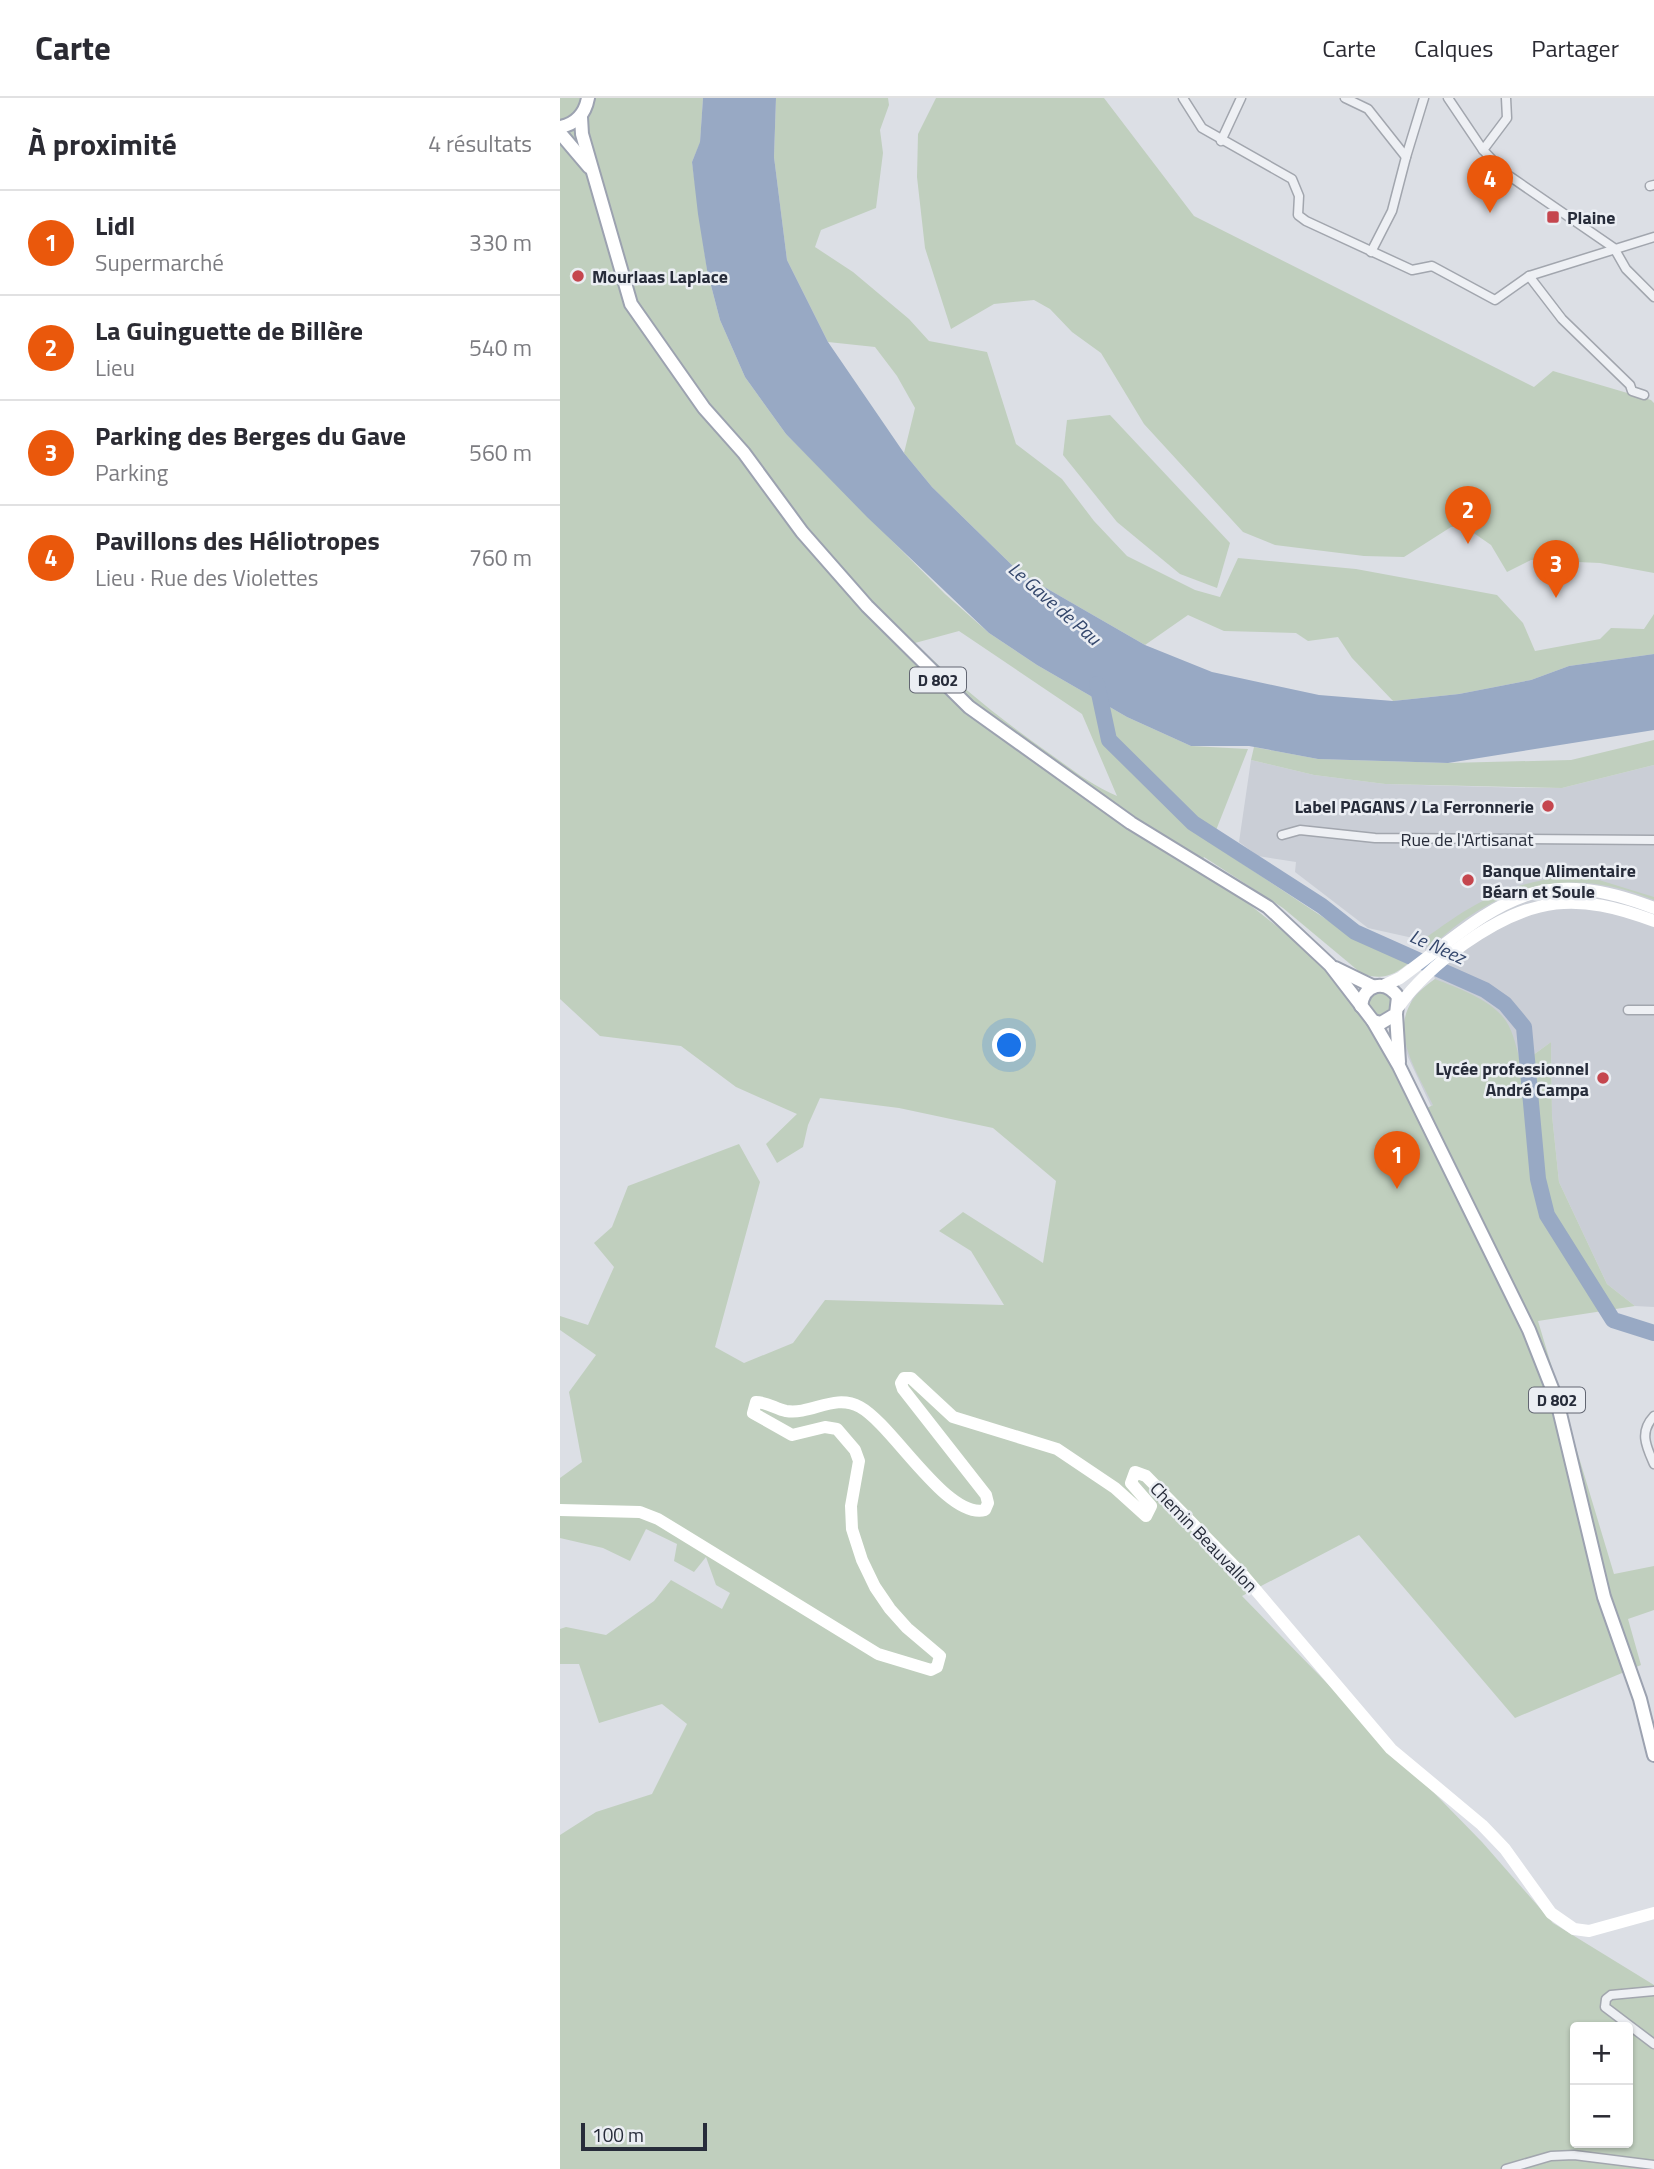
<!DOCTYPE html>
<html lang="fr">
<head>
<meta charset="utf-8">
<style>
	body { margin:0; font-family:"Titillium Web",sans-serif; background:#f2f2f3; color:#2b2b33 }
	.controls { position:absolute; right:21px; bottom:21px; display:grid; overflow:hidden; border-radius:7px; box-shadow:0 2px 5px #0004 }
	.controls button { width:63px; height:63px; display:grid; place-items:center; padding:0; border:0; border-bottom:2px solid #e1e1e2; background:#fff; color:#2b2b33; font:35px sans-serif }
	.scale { position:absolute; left:21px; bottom:18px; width:126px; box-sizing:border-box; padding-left:7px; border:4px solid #272c3a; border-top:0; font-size:19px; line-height:24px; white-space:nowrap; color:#272c3a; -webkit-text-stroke:5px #ebeef3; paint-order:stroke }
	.you { position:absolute; left:450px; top:948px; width:24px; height:24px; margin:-18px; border:5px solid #fff; border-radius:50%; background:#1a73e8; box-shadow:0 0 0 10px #1a73e833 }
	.badge { display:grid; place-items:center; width:46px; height:46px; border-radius:50%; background:#ea580c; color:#fff; font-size:23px; font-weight:700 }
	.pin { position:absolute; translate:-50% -58px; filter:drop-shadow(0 2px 4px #0008) }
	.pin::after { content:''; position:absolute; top:37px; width:24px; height:21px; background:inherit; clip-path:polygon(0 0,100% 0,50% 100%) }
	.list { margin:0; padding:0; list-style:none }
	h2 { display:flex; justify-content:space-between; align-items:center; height:91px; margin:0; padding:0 28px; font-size:30px }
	h2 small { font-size:23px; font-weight:400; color:#7c7c81 }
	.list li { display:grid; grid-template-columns:46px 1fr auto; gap:21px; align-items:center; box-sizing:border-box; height:105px; padding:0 28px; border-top:2px solid #e1e1e2 }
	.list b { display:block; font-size:26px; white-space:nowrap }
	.list p { margin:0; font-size:23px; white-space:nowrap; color:#7c7c81 }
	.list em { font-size:23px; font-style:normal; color:#7c7c81 }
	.map { position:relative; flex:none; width:1094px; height:2071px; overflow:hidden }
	header { display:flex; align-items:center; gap:42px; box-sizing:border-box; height:98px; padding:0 35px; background:#fff; border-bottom:2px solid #e1e1e2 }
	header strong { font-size:33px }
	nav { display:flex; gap:38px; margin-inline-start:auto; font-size:24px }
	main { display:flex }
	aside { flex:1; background:#fff }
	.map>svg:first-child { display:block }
</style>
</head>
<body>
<header>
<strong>Carte</strong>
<nav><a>Carte</a><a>Calques</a><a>Partager</a></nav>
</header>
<main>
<aside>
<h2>À proximité<small>4 résultats</small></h2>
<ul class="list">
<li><span class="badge">1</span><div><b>Lidl</b><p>Supermarché</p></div><em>330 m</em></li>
<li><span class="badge">2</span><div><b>La Guinguette de Billère</b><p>Lieu</p></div><em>540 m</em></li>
<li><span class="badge">3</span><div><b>Parking des Berges du Gave</b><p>Parking</p></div><em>560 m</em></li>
<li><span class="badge">4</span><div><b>Pavillons des Héliotropes</b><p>Lieu · Rue des Violettes</p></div><em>760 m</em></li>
</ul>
</aside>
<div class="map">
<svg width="1094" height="2071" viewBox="0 0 1094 2071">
	<rect width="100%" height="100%" fill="#dcdfe5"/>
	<path fill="#caced6" d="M691,662L754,677L825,686L969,690H1002L1094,667V1209L1075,1208L1047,1186L999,1084L992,1017L991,944L961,966L871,1008L848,959L841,935L853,898L875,881L862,842L808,830L735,774L736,764L698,758L679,744Z"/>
	<g fill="#c0cfbe" fill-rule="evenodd">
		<path d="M0,0H143L140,45L132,64L147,172L160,222L185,279L226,336L385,496L429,535L477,567L567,619L631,648L688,651L651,745L787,835L850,864C834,878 821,883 801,875L723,810L644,759L640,767L808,901L817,894H826L831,900L830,912L819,918L867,1010L873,1007C850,961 820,918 875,881C898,890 932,902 946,923C954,935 957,953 961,966L991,944L992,1017L999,1084L1047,1186L1075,1208L978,1223L1054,1476L1094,1468V1512L1068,1521L1081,1567L955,1620L799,1437L682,1498L922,1744L993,1825L1094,1887V2071H0V1737L36,1714L92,1696L127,1626L102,1606L39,1625L19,1566H0V1531L6,1529L46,1537L94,1503L111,1482L162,1511L170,1495L156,1487L146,1459L134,1474L114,1463L117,1446L86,1431L70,1463L43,1450L0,1440V1380L22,1364L9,1294L36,1257L0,1232V1218L28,1227L54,1169L34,1145L52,1129L68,1088L179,1046L200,1084L155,1249L184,1265L233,1245L265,1202L444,1207L411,1153L379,1133L403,1114L483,1165L496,1083L433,1030L339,1010L260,1000L248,1027L243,1049L217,1065L206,1046L237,1016L176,989L121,948L40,938L0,901ZM399,533L522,616L557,698C533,688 514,673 493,658C444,624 398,587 355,545ZM1015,1929H1068V2045H1015Z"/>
		<path d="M216,0H328L329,7L320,32L323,55L316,110L261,132L255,149L293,174L349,221L369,243L427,254L456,346L502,381L534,423L567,458L635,492L660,499L678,460L796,471L937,497L963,525L975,553L1040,541L1051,530L1084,531L1094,516V556L1009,568L971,582L899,596L833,603L792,560L778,539L748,543L736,535L664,533L628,517L585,547L460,475L372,389L344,355L355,310L337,278L315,249L268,244L227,162L214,59Z"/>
		<path d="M376,0H544L634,118L974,289L993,273L1091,302L1094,305V475L1040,465L971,462L947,474L931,447L905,429H891L844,459L804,458L715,447L683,434L584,326L541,255L512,234L490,211L474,202L434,206L391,231L365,150L357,79L358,36Z"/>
		<path d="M550,317L670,445L657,490L620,476L557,424L503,357L507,322Z"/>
		<path d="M1094,642V667L1002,690L825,686L754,677L691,662L694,649L758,661L888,665L1011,662Z"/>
		<path d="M1008,778L1039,782L1094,799V802C1007,766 937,787 870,850L864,841C915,804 944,786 1008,778Z"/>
	</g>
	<path fill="#98a9c4" d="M143,0H216L214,59L227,162L268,244L344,355L372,389L460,475L585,547L652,574L759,597L833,603L899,596L971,582L1009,568L1094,556V632L888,665L758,661L689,648H631L567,619L477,567L429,535L307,419L226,336L185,279L160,222L147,172L138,116L132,64L140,44Z"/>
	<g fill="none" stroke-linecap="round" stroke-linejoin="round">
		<path stroke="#98a9c4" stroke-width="16" d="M537,586L549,642L633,725L762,808L795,834L925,892L945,906L964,929L978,1081L987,1117L1053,1222L1094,1235"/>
		<g stroke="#a2a6ae" stroke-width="11">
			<g id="street">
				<path d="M623,0L642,30L732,81L739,98L738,117L746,123L852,172L872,168L935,202L969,178L1094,139"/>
				<path d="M785,0L808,11L846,59L864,0"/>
				<path d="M888,0L923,52L945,75L1054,150L1066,171L1094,199"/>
				<path d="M661,43L681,0"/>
				<path d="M923,52L947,20L946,0"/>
				<path d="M1090,88L1094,87"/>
				<path d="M811,154L832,113L846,59"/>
				<path d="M969,178L1002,221L1070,287L1072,293L1084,297"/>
				<path d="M722,737L740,732L815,740L1094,742"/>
				<path d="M1068,912H1094"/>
				<path d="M1094,1318C1079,1334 1086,1348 1094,1366"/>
				<path d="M1094,1893L1051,1897L1046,1901L1045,1909L1094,1946"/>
				<path d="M946,2071L991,2058L1014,2057L1094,2067"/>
			</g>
		</g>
		<g stroke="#9ca2b0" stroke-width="16">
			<g id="primary">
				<path d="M21,19L22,36L71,206L144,310L184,355L242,434L307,508L409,609L571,725L708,809L770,867L813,923L839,968L969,1232L997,1303L1044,1499L1080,1601L1094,1657"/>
				<path d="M0,29C16,26 25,16 28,0"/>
				<path d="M0,35L29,69"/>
				<path d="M775,870L812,888"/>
				<path d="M801,908C804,885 826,881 838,899L836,916L821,925L813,923"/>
				<path d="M836,916L839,964"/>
			</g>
		</g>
		<use href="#street" stroke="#eef0f4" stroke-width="8"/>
		<g stroke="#fff" stroke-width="12">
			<path d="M825,887L840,880C934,811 970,762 1094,810"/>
			<path d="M839,908C857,883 879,864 904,846C972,798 1017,794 1094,823"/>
			<path d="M0,1412L80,1414L98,1421L318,1556L371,1572L377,1569L380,1558L347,1530L330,1511L315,1489L302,1462L292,1431L291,1408L299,1363L295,1352L277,1331L265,1329L232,1337L193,1315L196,1304C207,1304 216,1311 226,1313C252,1317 274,1295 300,1309C333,1327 387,1422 425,1412L428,1405L426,1397L343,1291L341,1285L344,1280H351L393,1319L497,1351L555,1390L586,1418L591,1408L571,1385L575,1374L586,1378L683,1477L831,1651L922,1727L945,1751L991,1815L1014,1831L1029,1833L1094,1815"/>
		</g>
		<use href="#primary" stroke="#fff" stroke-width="12"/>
	</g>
	<g fill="#c5464e" stroke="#ebeef3" stroke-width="2.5">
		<rect x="986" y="112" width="14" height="14" rx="3.5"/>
		<circle cx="18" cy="178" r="7"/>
		<circle cx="988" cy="708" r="7"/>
		<circle cx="908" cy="782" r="7"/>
		<circle cx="1043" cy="980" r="7"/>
	</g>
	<g text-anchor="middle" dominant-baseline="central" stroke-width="5" stroke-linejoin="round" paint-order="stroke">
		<g fill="#ebeef3" stroke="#626672" stroke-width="2">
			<rect x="350" y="569.5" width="56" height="25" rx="5"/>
			<rect x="969" y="1289.5" width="56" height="25" rx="5"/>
		</g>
		<g font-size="16" font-weight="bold" fill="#272c3a">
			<text x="378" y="582">D 802</text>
			<text x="997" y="1302">D 802</text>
		</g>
		<g font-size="18" font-weight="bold" fill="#272c3a" stroke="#ebeef3" text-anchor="start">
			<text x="1007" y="119">Plaine</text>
			<text x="32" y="178">Mourlaas Laplace</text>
			<text x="974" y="708" text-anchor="end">Label PAGANS / La Ferronnerie</text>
			<text x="922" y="772">Banque Alimentaire<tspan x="922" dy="21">Béarn et Soule</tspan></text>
			<text x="1029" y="970" text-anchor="end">Lycée professionnel<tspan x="1029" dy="21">André Campa</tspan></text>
		</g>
		<g font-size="18" fill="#272c3a" stroke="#ebeef3">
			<text x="907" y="741">Rue de l'Artisanat</text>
			<text transform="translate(644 1439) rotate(46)">Chemin Beauvallon</text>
		</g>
		<g font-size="19" font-style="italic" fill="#34476c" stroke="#ebeef3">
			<text transform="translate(495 505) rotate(41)">Le Gave de Pau</text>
			<text transform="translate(878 848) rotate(24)">Le Neez</text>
		</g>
	</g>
</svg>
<div class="controls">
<button>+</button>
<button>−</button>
</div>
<div class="scale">100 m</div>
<div class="you"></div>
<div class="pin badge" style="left:837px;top:1091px">1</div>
<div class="pin badge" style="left:908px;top:446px">2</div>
<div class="pin badge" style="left:996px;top:500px">3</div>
<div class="pin badge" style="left:930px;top:115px">4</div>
</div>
</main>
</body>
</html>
